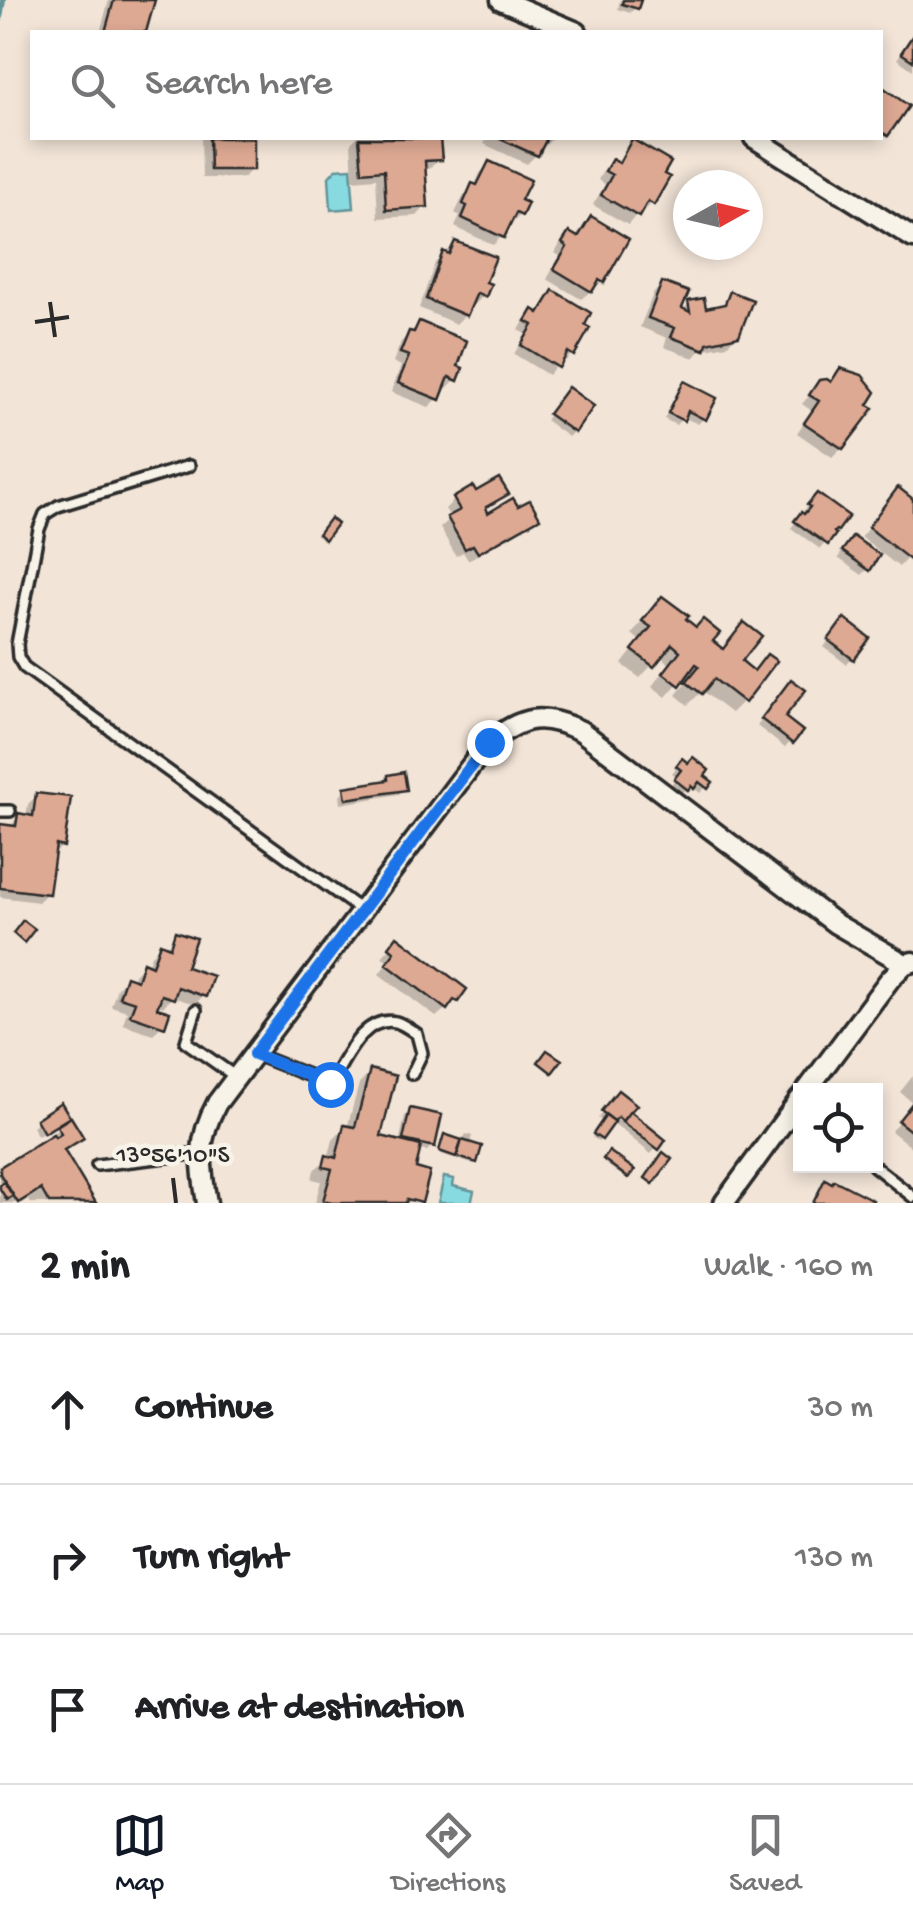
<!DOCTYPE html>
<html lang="en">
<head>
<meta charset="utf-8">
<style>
	body { margin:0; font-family:"Gochi Hand",sans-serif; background:#f2f2f2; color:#202124 }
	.controls { position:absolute; right:30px; bottom:30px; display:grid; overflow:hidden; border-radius:0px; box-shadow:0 5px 15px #0003 }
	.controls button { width:90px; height:90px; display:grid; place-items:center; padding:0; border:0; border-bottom:2px solid #e0e0e0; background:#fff; color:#202124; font:50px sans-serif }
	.compass { position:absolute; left:673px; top:170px; width:90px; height:90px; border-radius:50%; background:#fff; box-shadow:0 5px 15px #0003; rotate:82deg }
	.stop { position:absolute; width:30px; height:30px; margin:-22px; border:8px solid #1a73e8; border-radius:50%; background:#fff }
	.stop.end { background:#1a73e8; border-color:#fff; box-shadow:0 2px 10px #0008 }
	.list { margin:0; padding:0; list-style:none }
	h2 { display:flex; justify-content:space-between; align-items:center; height:130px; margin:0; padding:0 40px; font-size:42px }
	h2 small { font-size:32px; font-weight:400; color:#757577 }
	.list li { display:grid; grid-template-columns:65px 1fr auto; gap:30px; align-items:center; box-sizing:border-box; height:150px; padding:0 40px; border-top:2px solid #e0e0e0 }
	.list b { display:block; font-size:38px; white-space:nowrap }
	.list em { font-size:32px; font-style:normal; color:#757577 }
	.icon { flex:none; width:55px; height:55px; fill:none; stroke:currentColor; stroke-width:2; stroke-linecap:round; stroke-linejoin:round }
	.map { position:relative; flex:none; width:913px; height:1203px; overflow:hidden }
	.search { position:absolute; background:#fff; box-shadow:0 5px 15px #0003; left:30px; right:30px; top:30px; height:110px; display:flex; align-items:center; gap:25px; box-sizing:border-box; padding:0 35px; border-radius:0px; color:#757577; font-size:38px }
	.sheet { height:580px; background:#fff }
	nav { display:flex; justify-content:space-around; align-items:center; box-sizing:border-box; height:140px; border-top:2px solid #e0e0e0; background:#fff; font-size:28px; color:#757577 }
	nav a { display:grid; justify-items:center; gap:5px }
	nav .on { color:#111827 }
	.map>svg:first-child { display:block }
</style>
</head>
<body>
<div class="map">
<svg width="913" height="1203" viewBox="0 0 913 1203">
	<rect width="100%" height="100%" fill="#f2e4d7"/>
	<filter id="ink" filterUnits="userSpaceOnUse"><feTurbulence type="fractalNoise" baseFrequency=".01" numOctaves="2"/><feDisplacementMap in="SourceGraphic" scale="20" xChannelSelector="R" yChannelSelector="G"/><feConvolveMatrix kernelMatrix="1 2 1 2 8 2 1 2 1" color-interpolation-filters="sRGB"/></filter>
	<g filter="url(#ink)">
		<g fill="#88dae1" stroke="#639498" stroke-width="2.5">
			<path d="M351,168L354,208L331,210L329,177L336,169Z"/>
			<path d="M444,1177L454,1179L453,1186L474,1191L471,1203H438Z"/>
		</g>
		<g fill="#0003">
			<path d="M109,0H152L143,32H100Z"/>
			<path d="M620,0H638L636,7L630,13L618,9Z"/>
			<path d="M913,36V70L897,59Z"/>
			<path d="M201,138H251L252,169L243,178H202Z"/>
			<path d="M356,138H438L439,159L430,168H423L426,206L417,216L378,218L376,178L353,180L351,143Z"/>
			<path d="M487,138H553L544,147L541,145L536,155L527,164L484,144Z"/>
			<path d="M632,143L652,203L643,212L640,210L628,225L593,205L605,184L598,180L603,171L612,162L616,164L623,152Z"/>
			<path d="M489,164L518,201L520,215L511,224L508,222L502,236L493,245L455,227L460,216L455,213L464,195L474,187L480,173Z"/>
			<path d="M591,219L602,282L581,299L547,279L560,256L555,253L560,244L569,235L576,239Z"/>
			<path d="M455,244L482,283L484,295L475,304L470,302L465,315L456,324L419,308L435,263Z"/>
			<path d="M662,284L676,317L689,304L704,311L720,308L730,294L737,335L727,345L701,350L694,358L664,347L667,338L640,327L653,294Z"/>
			<path d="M553,293L572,354L563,363L560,361L548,375L514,354L526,334L519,330L524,321L533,312L537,314Z"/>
			<path d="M419,324L454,368L456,379L447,388L443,387L438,398L429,407L391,392L401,366L393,362L401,342Z"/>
			<path d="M820,383L841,448L832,457L797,433L812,411L802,404Z"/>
			<path d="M684,384L714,399L703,419L698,424L683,417L676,425L664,419L679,390Z"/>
			<path d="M562,396L573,432L568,437L545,420Z"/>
			<path d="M475,494H506L497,503L484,510L487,516L517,510L537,517L528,526L468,560L463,552L456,556L440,528L451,518L445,509L454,500Z"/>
			<path d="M889,500L913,502V551L899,567L861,537Z"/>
			<path d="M811,501L832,534L820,549L791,528Z"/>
			<path d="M847,544L868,569L862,575L838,558Z"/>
			<path d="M650,611L683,619L752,673L767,657L743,701L731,713L702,691L688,705L676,695L689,679L684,676L666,697L652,686L670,664L660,656L640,678L622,664L640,641L632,634Z"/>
			<path d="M839,627L852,658L846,664L824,647Z"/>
			<path d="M786,688L782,717L800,731L785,748L757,726Z"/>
			<path d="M682,761L701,776L706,787L700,793L693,787L687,792L684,790L681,794L670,786L677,777L672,773Z"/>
			<path d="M389,777L405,789L399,794L341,804L340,795L345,790L382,784Z"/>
			<path d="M37,795L62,846L52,856L47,893L38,902L0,897V828H9L19,816L26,817L28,804Z"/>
			<path d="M176,934L183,968L204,995L195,1004L172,997L163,1007L156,1004L163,1025L153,1034L123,1024L127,1011L111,1006L117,988L126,979L132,981L134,974L143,965L147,967L151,955L160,946L165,948Z"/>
			<path d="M397,940L456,1000L436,1017L379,974L388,962L382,957Z"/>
			<path d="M371,1072L378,1137L399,1143L405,1116L411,1111L432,1146L427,1151L418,1150L413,1170L420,1202L315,1203L321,1181L312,1179L314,1170L328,1158L333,1140L345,1127L347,1128L359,1084Z"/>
			<path d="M913,1076V1103L900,1092Z"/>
			<path d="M613,1099L663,1140L651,1154L612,1122L598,1141L592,1137L603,1122L598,1118Z"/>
			<path d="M913,1103V1145L911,1147L891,1131Z"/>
			<path d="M45,1114L61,1122L38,1136L32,1127Z"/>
			<path d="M58,1128L80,1137L62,1153L93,1203H30L28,1199L22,1203H0V1170L46,1140Z"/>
			<path d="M466,1134L472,1136L469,1145L474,1162L472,1164L438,1153L445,1137L461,1142Z"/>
			<path d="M610,1154L631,1170L625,1178L603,1162Z"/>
		</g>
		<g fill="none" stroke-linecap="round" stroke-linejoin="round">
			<path stroke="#639498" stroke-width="6" d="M0,19L3,0"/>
		</g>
		<g fill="#dea993" stroke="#2b2b2b" stroke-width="2.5">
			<path d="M114,0H155L146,32H105Z"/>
			<path d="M623,0H641L638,9L622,4Z"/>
			<path d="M913,35V61L901,53Z"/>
			<path d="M880,85L909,106L888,136L880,131Z"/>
			<path d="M209,138H254V170H210Z"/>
			<path d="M359,138H440L442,160L425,161L428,207L386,210L384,170L362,172Z"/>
			<path d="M498,138H547L538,156Z"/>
			<path d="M632,139L671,162L664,174L670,177L654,205L648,201L639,217L601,195L612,175L605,171L612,159L619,163Z"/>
			<path d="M489,161L531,180L521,200L528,203L522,216L516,213L504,238L462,218L467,206L463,204L472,183L477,185Z"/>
			<path d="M591,216L629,239L604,283L599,280L592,292L554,269L567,247L562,243L569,232L578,237Z"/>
			<path d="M455,241L496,257L486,282L491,284L486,297L477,293L467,316L426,299L443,251L449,254Z"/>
			<path d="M662,282L689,292L682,308L690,312L688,301L704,298L706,308L725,304L730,291L753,300L739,336L707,343L705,350L671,337L675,328L648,318Z"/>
			<path d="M553,290L591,313L585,325L590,328L574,356L568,352L559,368L521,345L533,325L526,321L533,309L539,313Z"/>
			<path d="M419,321L467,341L458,366L463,368L458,381L449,377L440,400L398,383L409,356L400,353L409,331L414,332Z"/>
			<path d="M840,368L862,375L876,392L868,405L874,408L843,449L804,423L819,401L809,395L819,380L827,379L831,382Z"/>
			<path d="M684,381L717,398L706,420L688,411L684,421L668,413Z"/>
			<path d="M568,387L594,406L575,433L548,414Z"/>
			<path d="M499,478L509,494L486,507L488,513L513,498L518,506L530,500L540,518L478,553L473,545L465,549L447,517L460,510L453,498L473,486L476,491Z"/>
			<path d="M898,487L913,499V555L910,560L868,527Z"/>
			<path d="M817,493L849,516L838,531L836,530L834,532L836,534L828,545L794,521L801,512L804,514L810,507L807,505Z"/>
			<path d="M330,518L337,524L325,540L318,534Z"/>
			<path d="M853,536L880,555L870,571L842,551Z"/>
			<path d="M662,596L689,616L686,619L696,627L703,619L720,633L713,641L723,649L744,622L762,636L742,661L754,671L767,654L777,661L745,703L714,679L702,694L686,682L699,666L696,664L680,686L663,673L680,651L672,644L654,667L632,650L651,627L642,621Z"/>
			<path d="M844,618L870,638L854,660L828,640Z"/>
			<path d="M791,679L806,690L785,717L803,731L793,744L761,719Z"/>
			<path d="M693,757L709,770L705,776L713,782L708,789L699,782L694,789L691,786L688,790L674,779L681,770L676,766L682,758L688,763Z"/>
			<path d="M404,772L407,790L346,799L344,787L388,780V775Z"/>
			<path d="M36,793L71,797L64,847L56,845L49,894L0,888V824L16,826L18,813L33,816Z"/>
			<path d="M23,920L35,929L24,943L13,933Z"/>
			<path d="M175,931L196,938L186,967L213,976L206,997L178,987L174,999L162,995L157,1008L170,1012L165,1027L130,1015L135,1002L119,997L126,976L137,980L143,962L152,966L160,943L170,947Z"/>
			<path d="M397,936L467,989L458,1002L454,1000L447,1010L386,964L395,952L389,947Z"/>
			<path d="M547,1050L562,1060L552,1073L538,1062Z"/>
			<path d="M370,1069L396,1076L381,1136L421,1146L416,1168L430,1172L422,1203L407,1199L406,1203H332L323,1201L332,1169L323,1167L326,1155L336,1158L344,1125L355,1127Z"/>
			<path d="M618,1090L637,1105L622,1121L618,1117L614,1121L601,1111Z"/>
			<path d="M61,1102L70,1117L44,1133L36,1119Z"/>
			<path d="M913,1102V1133L898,1121Z"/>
			<path d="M410,1108L442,1115L435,1147L403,1140Z"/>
			<path d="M630,1111L666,1140L659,1150L622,1122Z"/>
			<path d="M606,1115L615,1122L602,1140L593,1134Z"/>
			<path d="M71,1117L84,1138L64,1150L96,1203H49L41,1189L18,1203L0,1174V1167L53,1134L55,1137L61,1133L57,1126Z"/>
			<path d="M444,1134L462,1140L456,1157L439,1151Z"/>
			<path d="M462,1140L482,1146L477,1163L457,1157Z"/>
			<path d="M609,1151L635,1170L628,1178L603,1159Z"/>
			<path d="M663,1152L672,1159L653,1184L645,1178Z"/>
			<path d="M825,1179L832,1183L834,1180L873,1200L872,1203H813Z"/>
			<path d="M4,1182L13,1196L7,1200L0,1189V1185Z"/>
		</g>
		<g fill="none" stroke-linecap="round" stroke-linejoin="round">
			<g stroke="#2b2b2b" stroke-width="16">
				<g id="lane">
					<path d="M189,466L58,506L45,514L39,529L17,644L18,657L24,667L362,911"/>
					<path d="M0,811H10"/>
					<path d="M196,1010L186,1042L236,1077"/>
					<path d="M254,1054L330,1084C345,1061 362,1015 396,1022C403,1024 411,1030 417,1034L422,1053L412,1074"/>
					<path d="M97,1165L201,1153"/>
					<path d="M874,1166L913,1197"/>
				</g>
			</g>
			<g stroke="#2b2b2b" stroke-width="25">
				<g id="street">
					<path d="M501,0L577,32"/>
					<path d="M754,138L913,238"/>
					<path d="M807,1090L890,979L905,964L913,962"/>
					<path d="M207,1203C200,1164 197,1139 217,1103L489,742C524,716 541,712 581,731L836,924L905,964"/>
					<path d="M724,1203L800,1099"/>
				</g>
			</g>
			<use href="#lane" stroke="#f7f3e8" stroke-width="9"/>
			<use href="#street" stroke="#f7f3e8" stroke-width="18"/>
		</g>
	</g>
	<g fill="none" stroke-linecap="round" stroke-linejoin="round" filter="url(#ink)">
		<path stroke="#1a73e8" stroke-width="12" d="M330,1084L254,1054L489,742"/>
	</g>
	<path fill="none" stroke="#2b2b2b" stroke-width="4" d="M50,302L55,337M35,322L69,317M173,1178L176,1203"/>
	<g font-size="25" text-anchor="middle" fill="#2b2b2b" stroke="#f7f3e8" stroke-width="9" stroke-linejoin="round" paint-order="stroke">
		<text x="173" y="1162">13°56'10"S</text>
	</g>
</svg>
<div class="controls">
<button><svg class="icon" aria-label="locate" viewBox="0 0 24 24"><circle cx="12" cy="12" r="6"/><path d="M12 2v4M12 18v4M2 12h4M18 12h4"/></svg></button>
</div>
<svg class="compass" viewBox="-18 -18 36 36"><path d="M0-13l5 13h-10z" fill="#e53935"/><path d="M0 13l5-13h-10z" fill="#757577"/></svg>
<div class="stop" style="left:330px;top:1084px"></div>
<div class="stop end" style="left:489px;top:742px"></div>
<div class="search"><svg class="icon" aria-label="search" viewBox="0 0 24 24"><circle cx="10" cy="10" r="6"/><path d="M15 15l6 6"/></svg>Search here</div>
</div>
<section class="sheet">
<h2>2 min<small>Walk · 160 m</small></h2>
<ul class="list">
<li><svg class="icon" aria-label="ahead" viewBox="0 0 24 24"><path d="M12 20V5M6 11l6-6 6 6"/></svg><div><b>Continue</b></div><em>30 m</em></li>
<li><svg class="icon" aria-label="right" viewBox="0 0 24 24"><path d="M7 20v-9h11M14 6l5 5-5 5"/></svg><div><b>Turn right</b></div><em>130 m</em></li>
<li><svg class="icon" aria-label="arrive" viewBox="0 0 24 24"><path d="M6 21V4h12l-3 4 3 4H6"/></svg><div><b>Arrive at destination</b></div></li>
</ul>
</section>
<nav>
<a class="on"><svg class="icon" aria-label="map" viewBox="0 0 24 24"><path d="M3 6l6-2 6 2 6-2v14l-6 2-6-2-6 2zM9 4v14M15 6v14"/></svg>Map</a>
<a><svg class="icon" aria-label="directions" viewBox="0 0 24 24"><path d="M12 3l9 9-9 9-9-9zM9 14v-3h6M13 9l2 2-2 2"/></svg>Directions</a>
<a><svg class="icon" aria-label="saved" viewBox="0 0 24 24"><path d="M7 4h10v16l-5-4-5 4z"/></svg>Saved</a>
</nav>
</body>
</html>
